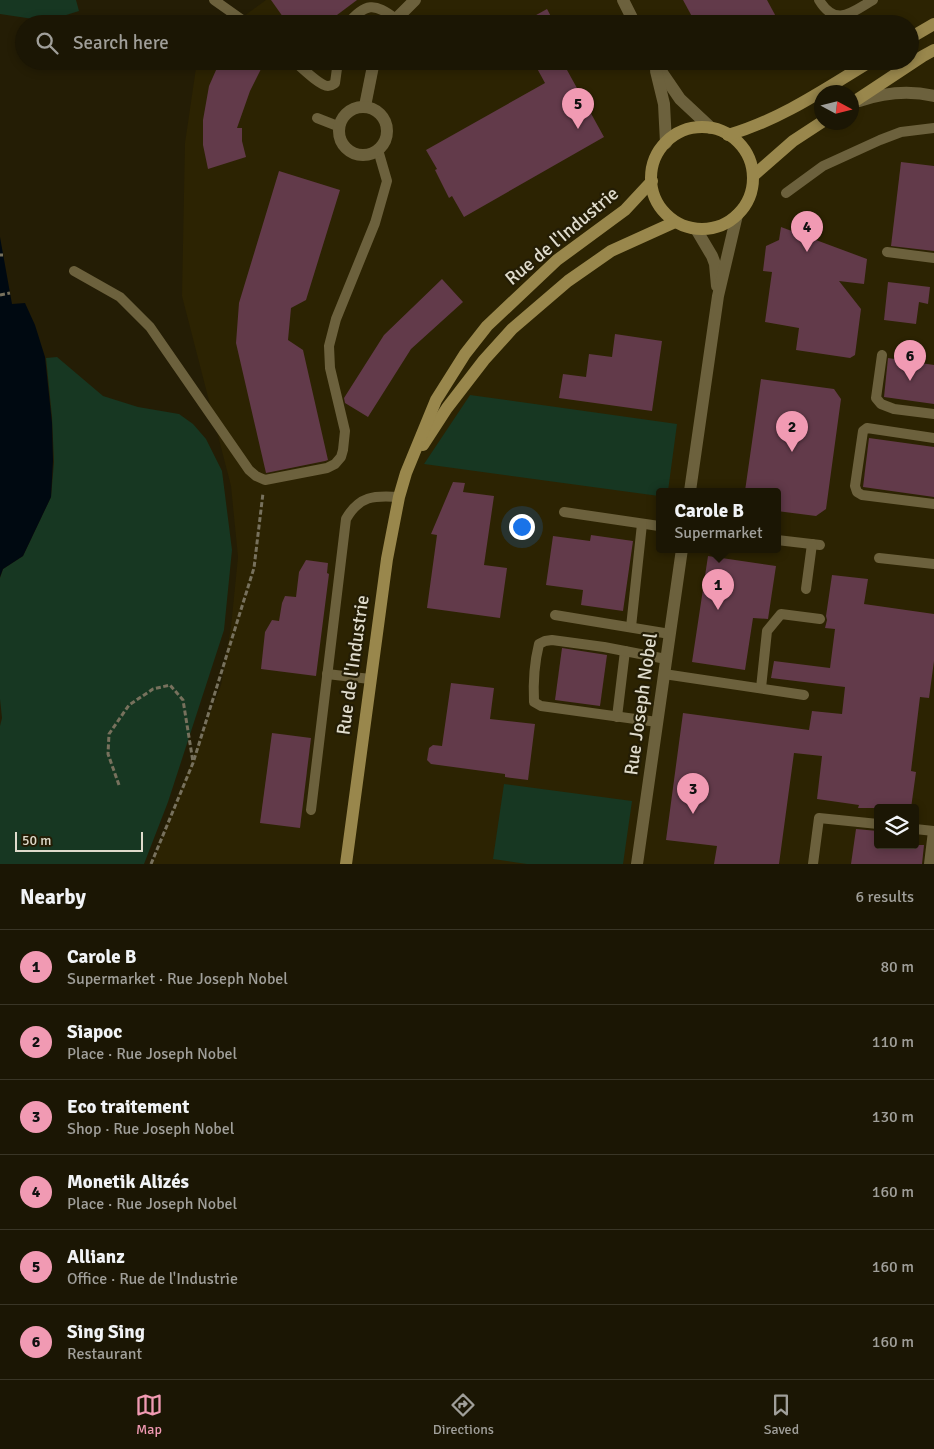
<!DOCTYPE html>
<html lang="en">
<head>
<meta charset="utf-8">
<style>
	body { margin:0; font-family:Signika,sans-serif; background:#282313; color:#f1f3f6 }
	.controls { position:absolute; right:15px; bottom:15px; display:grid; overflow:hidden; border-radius:5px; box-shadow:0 2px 8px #0003 }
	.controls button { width:45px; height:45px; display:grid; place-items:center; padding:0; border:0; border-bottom:1px solid #393526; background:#1b1604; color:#f1f3f6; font:25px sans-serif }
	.compass { position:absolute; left:814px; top:85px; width:45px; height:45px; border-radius:50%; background:#1b1604; box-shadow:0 2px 8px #0003; rotate:97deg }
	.scale { position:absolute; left:15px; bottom:12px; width:128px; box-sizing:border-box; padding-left:5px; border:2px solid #dfdbcc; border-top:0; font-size:14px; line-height:18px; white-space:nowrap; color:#dfdbcc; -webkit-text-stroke:4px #241d05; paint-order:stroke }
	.you { position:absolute; left:521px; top:526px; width:18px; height:18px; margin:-12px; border:4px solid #fff; border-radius:50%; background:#1a73e8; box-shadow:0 0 0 8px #1a73e833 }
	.badge { display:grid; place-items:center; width:32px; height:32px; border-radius:50%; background:#f19ab3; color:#111; font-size:16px; font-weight:700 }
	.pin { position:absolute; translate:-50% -41px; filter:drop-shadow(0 1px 2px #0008) }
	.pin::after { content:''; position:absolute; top:26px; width:18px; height:15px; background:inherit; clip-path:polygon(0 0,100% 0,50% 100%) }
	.popup { position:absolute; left:656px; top:488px; width:125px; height:65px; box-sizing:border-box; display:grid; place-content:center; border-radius:5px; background:#1b1604; filter:drop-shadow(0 1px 4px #0005); font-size:16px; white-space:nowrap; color:#a09f9a }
	.popup b { font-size:19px; color:#f1f3f6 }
	.popup::after { content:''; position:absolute; left:50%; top:100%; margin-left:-10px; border:10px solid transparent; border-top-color:#1b1604 }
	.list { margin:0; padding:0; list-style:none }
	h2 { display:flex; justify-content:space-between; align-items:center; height:65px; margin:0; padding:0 20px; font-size:21px }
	h2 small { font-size:16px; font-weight:400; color:#a09f9a }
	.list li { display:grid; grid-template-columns:32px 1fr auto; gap:15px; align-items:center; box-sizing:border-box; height:75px; padding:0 20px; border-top:1px solid #393526 }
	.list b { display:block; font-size:19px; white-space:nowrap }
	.list p { margin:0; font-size:16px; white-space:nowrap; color:#a09f9a }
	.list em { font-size:16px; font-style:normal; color:#a09f9a }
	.icon { flex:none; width:28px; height:28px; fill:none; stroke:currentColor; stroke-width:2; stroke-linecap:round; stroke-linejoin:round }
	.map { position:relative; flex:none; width:934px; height:864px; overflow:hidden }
	.search { position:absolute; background:#1b1604; box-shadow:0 2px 8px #0003; left:15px; right:15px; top:15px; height:55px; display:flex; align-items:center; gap:12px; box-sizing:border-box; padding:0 18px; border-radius:28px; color:#a09f9a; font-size:19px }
	.sheet { height:515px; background:#1b1604 }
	nav { display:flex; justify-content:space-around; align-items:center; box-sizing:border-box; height:70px; border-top:1px solid #393526; background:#1b1604; font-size:14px; color:#a09f9a }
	nav a { display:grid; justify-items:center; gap:2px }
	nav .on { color:#f19ab3 }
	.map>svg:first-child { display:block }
</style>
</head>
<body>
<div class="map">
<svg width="934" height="864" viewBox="0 0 934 864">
	<rect width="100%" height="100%" fill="#241d05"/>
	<path fill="#2c2302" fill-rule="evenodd" d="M266,0H934V864H152L221,685L231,627L238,557L231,486L182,296L185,143L197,61H910V24H233ZM822,92H852V122H822ZM659,491H777V549H659ZM878,808H915V845H878Z"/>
	<g fill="#173722">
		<path d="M0,0H76L79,11L47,21L0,14Z"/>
		<path d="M57,357L103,396L138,407L179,414L193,424L206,439L222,471L232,550L224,630L168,802L144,864H0V726L2,718L0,699V578L3,569L23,556L51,497L54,462L52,417L46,358Z"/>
		<path d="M470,395L677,424L668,491H659V496L424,464Z"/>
		<path d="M504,784L632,801L623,864H527L493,859Z"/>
	</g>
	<path fill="#000911" d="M0,237L12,304L25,303L35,325L45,357L52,423L53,461L51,497L23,556L3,569L0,577Z"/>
	<g fill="#623a4a">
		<path d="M271,0H357L325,24H288Z"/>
		<path d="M683,0H767L780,24H696Z"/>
		<path d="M547,9L555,24H520Z"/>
		<path d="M220,61H265L250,91L237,128H242V141L246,157L208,169L203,145V120L209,86Z"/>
		<path d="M533,61H583L567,70L604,137L464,217L452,196L449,198L435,170L437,169L426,150L545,83Z"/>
		<path d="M901,162L934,166V251L891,246Z"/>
		<path d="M279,171L340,190L306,300L291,308L288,340L303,350L328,460L325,461L266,473L236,343L239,303Z"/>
		<path d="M781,227L867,259L864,284L839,281L861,309L855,355L850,358L796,350L799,328L765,322L772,272L763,271L766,246L779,240Z"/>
		<path d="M442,279L463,302L411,349L368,417L345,403L344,398L384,335Z"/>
		<path d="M888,282L930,287L928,304L919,302L916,324L884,320Z"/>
		<path d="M615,334L662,341L652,411L559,398L563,374L586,377L589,354L612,357Z"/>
		<path d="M888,358L934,365V404L884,397Z"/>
		<path d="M761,379L834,389L841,399L826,509L816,516L777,511V491H745Z"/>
		<path d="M869,438L934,447V497L863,487Z"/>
		<path d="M453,482L465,483L463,492L494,496L484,565L507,568L500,618L427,608L437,535L431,534Z"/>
		<path d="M591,535L633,541L623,611L581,605L583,590L546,585L553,536L590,541Z"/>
		<path d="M708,556L776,566L768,619L753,618L745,670L692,662Z"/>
		<path d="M306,560L328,563L327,573L329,574L316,676L261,669L265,632L272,620L279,621L282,603L285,596L296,597L299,572Z"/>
		<path d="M832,575L868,579L864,604L934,614V661L929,698L920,697L911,771L916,772L911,808H858L859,805L817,799L822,756L794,753L779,864H714L717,846L666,840L683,713L809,730L812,711L842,714L845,687L771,678L774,661L830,668L835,629L825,628L827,620L826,616Z"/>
		<path d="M562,648L607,655L600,706L555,700Z"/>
		<path d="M451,683L494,688L490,719L535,724L528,780L505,777V774L431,764L427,760L429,748L433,745L442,746Z"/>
		<path d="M272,733L311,738L300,828L260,823Z"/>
		<path d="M856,829L878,831V845H924L922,864H851Z"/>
	</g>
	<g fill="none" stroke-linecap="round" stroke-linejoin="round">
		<g stroke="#77715d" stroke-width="3" stroke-dasharray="5 2.5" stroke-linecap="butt">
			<path d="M0,255H3"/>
			<path d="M0,295L10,293"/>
			<path d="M119,785L108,754L109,734L129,705L153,689L170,685L183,700L193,762"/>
			<path d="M151,864L193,763L254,568L263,493"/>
		</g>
		<g stroke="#6c613d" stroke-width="10">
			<path d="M214,0L248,24"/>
			<path d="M819,0C836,28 852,12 873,0"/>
			<path d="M347,24C366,3 374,2 396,19"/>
			<path d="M294,61C301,67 320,86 328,86C332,86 332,85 335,83L338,61"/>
			<path d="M317,118L340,127"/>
			<path d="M786,193L823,166L880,140L901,132L934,128"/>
			<path d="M887,252L934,258"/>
			<path d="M74,271L120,297L150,327L249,470L256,476L265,480L327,468L335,464L341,457L343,450L345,431L330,368L329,346L336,319L375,223L387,181L378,150"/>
			<path d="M882,355L876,398L881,404L894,409L934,414"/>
			<path d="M934,438L867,428L863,431L855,486L857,492L862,495L934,504"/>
			<path d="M564,512L659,526"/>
			<path d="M777,540L820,545"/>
			<path d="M879,558L934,564"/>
			<path d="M806,589L812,544"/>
			<path d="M555,615L670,634"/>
			<path d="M631,627L642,524"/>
			<path d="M327,674L370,679"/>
			<path d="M664,674L804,695"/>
			<path d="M761,688L767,631L781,614L820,619"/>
			<path d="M617,717L625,651"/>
			<path d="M657,722L541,706L534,702C533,681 534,664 539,644L545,641L552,640L604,647L666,659"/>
			<path d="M311,810L346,519C359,496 374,495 399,497"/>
			<path d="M915,829L934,831"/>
			<path d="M813,864L819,818L878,824"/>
			<path d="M929,864L933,831"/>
		</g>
		<g stroke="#6c613d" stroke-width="12">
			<path d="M392,24L396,19L415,0"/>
			<path d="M859,101C883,93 909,90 934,96"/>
			<path d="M365,106L374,61"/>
			<circle cx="363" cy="131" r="24"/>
			<path d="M696,229L712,256L715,264L717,286"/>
			<path d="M690,491L718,296L737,215"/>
			<path d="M637,864L682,549"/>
		</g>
		<g stroke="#6c613d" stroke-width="12">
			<path d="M623,0L635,24"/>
			<path d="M654,61L680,99L711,128"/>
			<path d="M656,71L664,104L666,143"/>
		</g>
		<g stroke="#99874c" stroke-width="12">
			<path d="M910,38L934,24"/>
			<path d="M852,103L923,56L934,50"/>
			<circle cx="702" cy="178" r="51"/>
			<path d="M728,135C780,120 825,89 871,61"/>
			<path d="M753,176L793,141L822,122"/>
			<path d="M423,445L447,408L484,360L512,329L568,281L611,251L675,222"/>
			<path d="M346,864L387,559L399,497L406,473L436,400L465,354L487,326L557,260L625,210L652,181"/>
		</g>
	</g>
	<g text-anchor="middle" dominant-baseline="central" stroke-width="4.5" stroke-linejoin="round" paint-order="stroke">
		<g font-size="19" fill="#dfdbcc" stroke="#241d05">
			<text transform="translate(562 236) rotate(-40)">Rue de l'Industrie</text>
			<text transform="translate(353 665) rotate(-82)">Rue de l'Industrie</text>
			<text transform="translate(641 704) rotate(-82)">Rue Joseph Nobel</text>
		</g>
	</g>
</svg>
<div class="controls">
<button><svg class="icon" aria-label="layers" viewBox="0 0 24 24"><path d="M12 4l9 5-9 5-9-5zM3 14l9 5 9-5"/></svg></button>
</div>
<svg class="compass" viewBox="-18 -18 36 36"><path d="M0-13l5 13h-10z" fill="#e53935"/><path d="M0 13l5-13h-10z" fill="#a09f9a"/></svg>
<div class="scale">50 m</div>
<div class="you"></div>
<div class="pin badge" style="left:718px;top:610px">1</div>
<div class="popup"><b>Carole B</b>Supermarket</div>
<div class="pin badge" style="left:792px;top:452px">2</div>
<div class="pin badge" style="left:693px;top:814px">3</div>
<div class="pin badge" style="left:807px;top:252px">4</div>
<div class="pin badge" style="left:578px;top:129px">5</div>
<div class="pin badge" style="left:910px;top:381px">6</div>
<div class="search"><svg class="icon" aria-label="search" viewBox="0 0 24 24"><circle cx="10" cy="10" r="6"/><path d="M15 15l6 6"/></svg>Search here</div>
</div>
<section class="sheet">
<h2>Nearby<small>6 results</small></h2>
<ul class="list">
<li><span class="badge">1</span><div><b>Carole B</b><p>Supermarket · Rue Joseph Nobel</p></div><em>80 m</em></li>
<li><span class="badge">2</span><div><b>Siapoc</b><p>Place · Rue Joseph Nobel</p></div><em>110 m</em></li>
<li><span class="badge">3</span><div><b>Eco traitement</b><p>Shop · Rue Joseph Nobel</p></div><em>130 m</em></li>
<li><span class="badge">4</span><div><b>Monetik Alizés</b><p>Place · Rue Joseph Nobel</p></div><em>160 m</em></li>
<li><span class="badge">5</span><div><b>Allianz</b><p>Office · Rue de l'Industrie</p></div><em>160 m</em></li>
<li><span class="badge">6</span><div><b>Sing Sing</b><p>Restaurant</p></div><em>160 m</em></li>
</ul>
</section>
<nav>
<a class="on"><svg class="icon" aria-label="map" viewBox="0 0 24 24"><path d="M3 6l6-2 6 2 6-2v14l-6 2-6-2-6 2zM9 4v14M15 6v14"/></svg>Map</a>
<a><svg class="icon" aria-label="directions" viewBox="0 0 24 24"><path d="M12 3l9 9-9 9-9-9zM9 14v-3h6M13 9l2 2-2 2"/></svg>Directions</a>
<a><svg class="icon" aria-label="saved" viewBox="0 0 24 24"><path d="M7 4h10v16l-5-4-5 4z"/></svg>Saved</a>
</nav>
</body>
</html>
